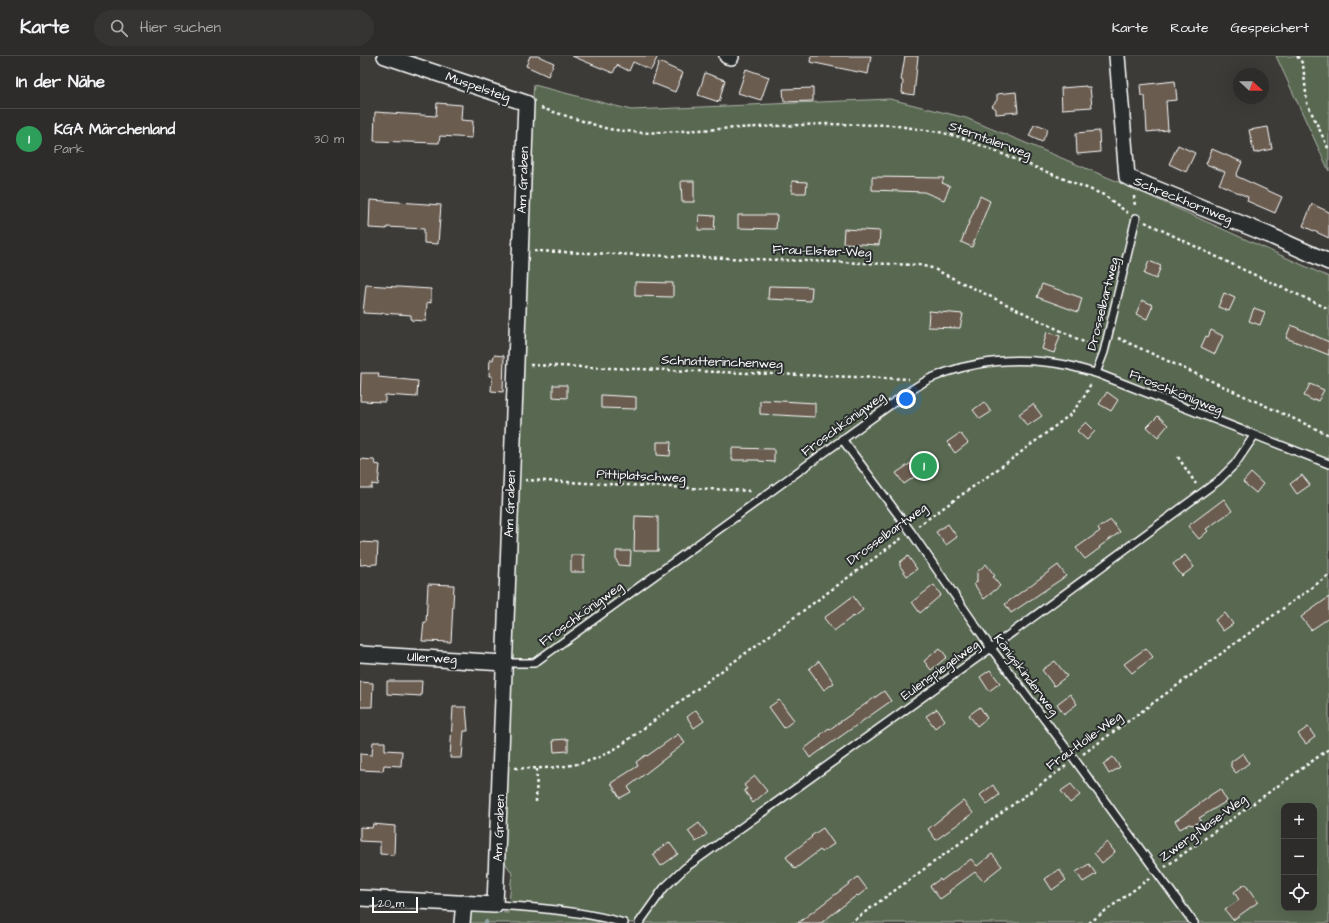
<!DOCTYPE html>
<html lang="de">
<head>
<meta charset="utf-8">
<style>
	body { margin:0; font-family:"Architects Daughter",sans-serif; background:#363432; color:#f1f3f6 }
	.controls { position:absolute; right:12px; bottom:12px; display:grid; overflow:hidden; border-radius:8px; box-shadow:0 4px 16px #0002 }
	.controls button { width:36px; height:36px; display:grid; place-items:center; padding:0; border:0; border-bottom:1px solid #494847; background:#2e2c2a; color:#f1f3f6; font:20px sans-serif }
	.compass { position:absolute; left:873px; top:12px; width:36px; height:36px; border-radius:50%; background:#2e2c2a; box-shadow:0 4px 16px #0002; rotate:111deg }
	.scale { position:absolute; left:12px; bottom:10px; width:46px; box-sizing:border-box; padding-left:4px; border:2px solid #fff; border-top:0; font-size:11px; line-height:14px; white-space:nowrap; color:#fff; -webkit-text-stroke:3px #2a2d2e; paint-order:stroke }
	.you { position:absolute; left:546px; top:343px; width:14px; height:14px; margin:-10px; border:3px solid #fff; border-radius:50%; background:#1a73e8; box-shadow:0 0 0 6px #1a73e833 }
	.badge { display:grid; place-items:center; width:26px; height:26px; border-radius:50%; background:#ea580c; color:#fff; font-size:13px; font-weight:700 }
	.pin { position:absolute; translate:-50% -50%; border:2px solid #fff; box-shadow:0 1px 4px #0006 }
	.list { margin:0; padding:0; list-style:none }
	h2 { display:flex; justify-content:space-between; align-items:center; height:52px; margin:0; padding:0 16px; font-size:17px }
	h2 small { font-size:13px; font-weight:400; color:#a7a7a8 }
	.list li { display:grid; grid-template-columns:26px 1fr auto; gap:12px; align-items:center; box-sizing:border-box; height:60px; padding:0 16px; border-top:1px solid #494847 }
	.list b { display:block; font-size:15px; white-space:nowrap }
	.list p { margin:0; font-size:13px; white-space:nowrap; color:#a7a7a8 }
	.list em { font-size:13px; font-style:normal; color:#a7a7a8 }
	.icon { flex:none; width:22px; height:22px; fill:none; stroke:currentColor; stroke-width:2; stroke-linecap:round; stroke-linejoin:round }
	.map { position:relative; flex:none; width:969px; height:867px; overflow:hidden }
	header { display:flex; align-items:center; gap:24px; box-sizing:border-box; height:56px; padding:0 20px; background:#2e2c2a; border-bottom:1px solid #494847 }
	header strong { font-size:19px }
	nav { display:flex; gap:22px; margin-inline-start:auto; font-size:14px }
	.search { width:280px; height:36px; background:#363432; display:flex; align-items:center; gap:10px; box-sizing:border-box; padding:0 14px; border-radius:22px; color:#a7a7a8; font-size:15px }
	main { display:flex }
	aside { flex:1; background:#2e2c2a }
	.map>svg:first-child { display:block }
</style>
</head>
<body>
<header>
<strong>Karte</strong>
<div class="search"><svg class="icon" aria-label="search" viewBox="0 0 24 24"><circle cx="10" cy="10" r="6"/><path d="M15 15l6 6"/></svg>Hier suchen</div>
<nav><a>Karte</a><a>Route</a><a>Gespeichert</a></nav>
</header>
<main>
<aside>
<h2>In der Nähe<small></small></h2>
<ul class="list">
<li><span class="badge" style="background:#2e9e5b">1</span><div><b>KGA Märchenland</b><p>Park</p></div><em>30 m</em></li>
</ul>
</aside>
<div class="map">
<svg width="969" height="867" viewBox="0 0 969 867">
	<rect width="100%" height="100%" fill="#3d3b38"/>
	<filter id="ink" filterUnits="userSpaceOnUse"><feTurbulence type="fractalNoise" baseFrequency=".025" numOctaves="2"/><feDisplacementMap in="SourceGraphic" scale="8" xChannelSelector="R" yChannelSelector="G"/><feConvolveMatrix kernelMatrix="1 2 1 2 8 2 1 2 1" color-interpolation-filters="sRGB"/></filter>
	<g filter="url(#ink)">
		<g fill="#596851" stroke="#acb4a8" fill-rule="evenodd">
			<path d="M916,0H969V115Z"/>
			<path d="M174,29L271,54L530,43L606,62L754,124L969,221V867H108L109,854L148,857L152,817L144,805L171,61ZM924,750H954V852H924Z"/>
		</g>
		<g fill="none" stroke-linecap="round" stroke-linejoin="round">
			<path stroke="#90a2a4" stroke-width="4.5" d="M126,867V866"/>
		</g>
		<g fill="#6a5c50" stroke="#fff">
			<path d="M170,0H178L194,7L188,20L166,10Z"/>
			<path d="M212,0H298L291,14L273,6L269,15L257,9L253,17Z"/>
			<path d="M451,0H511L508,18L450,6Z"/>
			<path d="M545,0H558L554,39L542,37L543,25L541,24Z"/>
			<path d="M299,6L323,17L315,36L292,27Z"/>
			<path d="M386,13L409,21L401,44L378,37Z"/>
			<path d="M345,17L365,24L359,46L338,39Z"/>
			<path d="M815,25L817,44L806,45L808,74L787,76L785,40H781L780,29Z"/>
			<path d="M726,30V31H730L732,51L702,53L701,32Z"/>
			<path d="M453,32V45L424,46L423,33Z"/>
			<path d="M656,36L658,56L636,58V53L632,50L637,44V38Z"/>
			<path d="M77,47L102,49L101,64L113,65L112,82L80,80L79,87L14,85L15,56L76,60Z"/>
			<path d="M674,69H679L688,73L682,86L669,80Z"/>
			<path d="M908,71L912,93L894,97L889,74Z"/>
			<path d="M739,75L740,96L717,98L716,77Z"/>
			<path d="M818,89L835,97L826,116L809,108Z"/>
			<path d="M852,93L882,106L876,120L922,141L915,157L887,145L888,141L859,128L865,116L846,108Z"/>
			<path d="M512,121L584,122L582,127L590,130L584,144L564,136L512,134Z"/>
			<path d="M321,125H334V146H322Z"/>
			<path d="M432,125L447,126L446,137H432Z"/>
			<path d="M620,140L630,145L612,191L601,186Z"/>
			<path d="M10,144L81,149L78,188L64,187V173L27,171V173L9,172Z"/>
			<path d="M952,148L969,156V182L943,170Z"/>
			<path d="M339,159L355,160L354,174H338Z"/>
			<path d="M378,159H417L416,173L378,172Z"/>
			<path d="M484,173L520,175L519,189L483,187Z"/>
			<path d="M789,205L801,210L796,223L784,218Z"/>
			<path d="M275,226L313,227V241L275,240Z"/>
			<path d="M682,228L722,242L718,256L677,241Z"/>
			<path d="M6,229L71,233V247L67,246L66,265L51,264V259L22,257V258L3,257Z"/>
			<path d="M409,230L452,231L451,245L408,243Z"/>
			<path d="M864,237L875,242L869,255L858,251Z"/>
			<path d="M782,244L793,249L787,263L776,258Z"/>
			<path d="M894,252L905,256L900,269L889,265Z"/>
			<path d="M569,255L603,258L600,272L568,271Z"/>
			<path d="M931,269L969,286V299L926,282Z"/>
			<path d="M851,274L863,280L855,298L841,291L846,280L848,281Z"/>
			<path d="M687,276L700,280L694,297L682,293Z"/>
			<path d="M134,299L144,300L143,336L131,335L132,320H129L130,304H133Z"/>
			<path d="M1,317H19L18,321L58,325L57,341L25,339V346L0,345Z"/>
			<path d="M950,328L964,334L958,345L955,343L954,345L944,340Z"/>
			<path d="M193,329H207V342L193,341Z"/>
			<path d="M747,336L758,344L751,355L739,348Z"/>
			<path d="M241,339L276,341V353L241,352Z"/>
			<path d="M404,344L455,347V361L400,358V345Z"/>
			<path d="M624,346L631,356L620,363L613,354Z"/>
			<path d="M673,348L682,360L667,370L659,358Z"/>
			<path d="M798,360L808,369L798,381L787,371Z"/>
			<path d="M726,366L735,375L727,384L717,375Z"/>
			<path d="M600,377L608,387L595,397L587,386Z"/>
			<path d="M297,386H311L310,400L297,399Z"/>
			<path d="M372,392L414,393V406L399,405V404H372Z"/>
			<path d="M563,399L570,410L544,428L536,417Z"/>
			<path d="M0,403L14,404L15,408L20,409L18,429L12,428V432H0Z"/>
			<path d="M891,417L903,428L896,437L883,426Z"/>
			<path d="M942,419L950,429L937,438L930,428Z"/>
			<path d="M864,443L872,455L846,473L848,475L839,483L828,470Z"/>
			<path d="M275,460L298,461V495H274Z"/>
			<path d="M751,464L760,476L739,491L740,492L725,503L716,492L740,475L738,472Z"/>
			<path d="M588,468L597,481L586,489L576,476Z"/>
			<path d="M0,486L18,487L17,508L0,509Z"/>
			<path d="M256,495H271L270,510L259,509L256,504Z"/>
			<rect x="211" y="499" width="13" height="17"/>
			<path d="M825,499L834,511L822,520L813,508Z"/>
			<path d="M548,500L557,513L547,520L540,510V506Z"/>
			<path d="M626,508L635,520L633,521L640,530L624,543L614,528L617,526V516Z"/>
			<path d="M698,509L706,520L651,557L645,548Z"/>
			<path d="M68,528L94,529L91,586L62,585L64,566L66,567Z"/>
			<path d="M574,529L581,539L560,557L552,546Z"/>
			<path d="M493,540L503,554L494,561L493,560L474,575L464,562Z"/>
			<path d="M969,541V562L951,574L941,561Z"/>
			<path d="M865,557L873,568L863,575L855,564Z"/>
			<path d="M580,592L587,601L571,614L564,605Z"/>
			<path d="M786,592L793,601L772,617L764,608Z"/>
			<path d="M459,605L474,627L464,634L449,613Z"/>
			<path d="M695,605L707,620L694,630L682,614Z"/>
			<path d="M630,614L640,627L629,635L620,621Z"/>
			<path d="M27,625H62L61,640L27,638Z"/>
			<path d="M0,626L13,627L12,651H0Z"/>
			<path d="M524,635L531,645L450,702L444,693L461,680L460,679L469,672L470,673Z"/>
			<path d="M710,638L717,648L704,658L697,648Z"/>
			<path d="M419,644L434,664L424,672L409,651Z"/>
			<path d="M93,651H106L108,675H104L102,702H90Z"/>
			<path d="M620,651L627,662L617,670L609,659Z"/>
			<path d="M577,653L585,664L575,672L566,660Z"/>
			<path d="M336,654L344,665L334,672L327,661Z"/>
			<path d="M948,671L955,681L946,688L938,678Z"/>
			<path d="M318,678L325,687L268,731L271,736L260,742L251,727L278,710L276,706L286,699L287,700Z"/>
			<path d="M208,683V695L194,696L193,684Z"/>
			<path d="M13,686H25V694L42,695L41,710L24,709L23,715L0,714V698L12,699Z"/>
			<path d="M883,697L889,707L876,717L871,711V706Z"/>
			<path d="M753,701L760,711L749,718L743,708Z"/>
			<path d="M395,720L407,735L393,747L384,734L387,733L384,729Z"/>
			<path d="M711,728L720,739L710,747L701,735Z"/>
			<path d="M633,729L639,739L627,748L620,739Z"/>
			<path d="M860,733L867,745L839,762L841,764L834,769L829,768L820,773L815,765L849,741V740Z"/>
			<path d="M603,745L613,757L576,784L568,773Z"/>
			<path d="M339,767L347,778L336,786L328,775Z"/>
			<path d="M13,768L35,770L34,799L20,798V786L0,785V771L12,772Z"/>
			<path d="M463,772L474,788L462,796L460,794L435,813L426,801L452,781L451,780Z"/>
			<path d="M309,786L318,798L301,810L293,798Z"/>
			<path d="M747,786L755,796L742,807L734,797Z"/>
			<path d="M632,798L642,810L623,825L615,816L589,835L590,836L580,843L570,830L580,823L581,825L611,803L617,810Z"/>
			<path d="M729,808L736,818L723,826L716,816Z"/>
			<path d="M699,813L706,824L692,834L685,823Z"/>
			<path d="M498,821L507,833L498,840L497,839L461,867H438Z"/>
			<path d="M885,828L898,846L873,864L865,854L879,844L874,836Z"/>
		</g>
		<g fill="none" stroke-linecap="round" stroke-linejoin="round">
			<g stroke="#fff" stroke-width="10">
				<g id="service">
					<path d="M736,317L744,296L776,162"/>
					<path d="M482,383L551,476L631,592L715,704L834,867"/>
					<path d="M144,607H174L548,336C555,332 562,327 569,323C611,304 661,300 706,309C716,311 726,315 736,317L969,408"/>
					<path d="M135,849C177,851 224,855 264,867"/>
					<path d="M279,867L304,832L325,812L631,592L858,425L875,408L894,380"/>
				</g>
			</g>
			<g stroke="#fff" stroke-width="18">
				<g id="minor">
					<path d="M367,0L371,1"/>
					<path d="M757,0L767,121L909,179L969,206"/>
					<path d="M0,598L144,607"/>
					<path d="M0,842L135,849L166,47L25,0"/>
					<path d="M102,867L104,847"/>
				</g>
			</g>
			<g stroke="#fff" stroke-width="2.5" stroke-dasharray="3 3" stroke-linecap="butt">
				<path d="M937,0L943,8L947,47L969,94"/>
				<path d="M181,52L248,73L283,77L416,70L465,68L531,69L579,76L600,81L744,139L768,157"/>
				<path d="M774,140L775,151"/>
				<path d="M785,166L884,214L969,253"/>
				<path d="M174,195L559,209L572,212L734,291"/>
				<path d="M758,282L969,379"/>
				<path d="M170,309L549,323"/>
				<path d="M818,401L836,428"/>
				<path d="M165,424L392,435"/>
				<path d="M558,470L656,400L711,358L726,338L731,327"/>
				<path d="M723,698L969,519"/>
				<path d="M155,712C182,713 212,712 237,702C244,699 250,695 257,692L543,481"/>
				<path d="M176,746L177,713"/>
				<path d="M805,811L969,693"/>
				<path d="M490,867L706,710"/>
				<path d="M729,867L790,822"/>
			</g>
			<use href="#service" stroke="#2a2d2e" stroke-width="7"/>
			<use href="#minor" stroke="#2a2d2e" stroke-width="15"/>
		</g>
	</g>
	<g text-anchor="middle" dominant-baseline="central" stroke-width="4" stroke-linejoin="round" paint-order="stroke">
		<g font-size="13" fill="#fff" stroke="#2a2d2e">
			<text transform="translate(118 31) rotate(19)">Muspelsteig</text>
			<text transform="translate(630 84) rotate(20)">Sterntalerweg</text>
			<text transform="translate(163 124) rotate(-88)">Am Graben</text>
			<text transform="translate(823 144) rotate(22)">Schreckhornweg</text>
			<text transform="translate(462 195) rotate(2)">Frau-Elster-Weg</text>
			<text transform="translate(743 248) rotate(-76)">Drosselbartweg</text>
			<text transform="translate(362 306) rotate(2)">Schnatterinchenweg</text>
			<text transform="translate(816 336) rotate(22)">Froschkönigweg</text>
			<text transform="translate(483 368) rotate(-36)">Froschkönigweg</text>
			<text transform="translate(281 420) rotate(3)">Pittiplatschweg</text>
			<text transform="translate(150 448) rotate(-88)">Am Graben</text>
			<text transform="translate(527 478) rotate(-36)">Drosselbartweg</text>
			<text transform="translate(221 558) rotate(-36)">Froschkönigweg</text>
			<text transform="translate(72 602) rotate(3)">Ullerweg</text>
			<text transform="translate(580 614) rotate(-36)">Eulenspiegelweg</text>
			<text transform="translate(666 619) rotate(53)">Königskinderweg</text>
			<text transform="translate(724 685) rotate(-36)">Frau-Holle-Weg</text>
			<text transform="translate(139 772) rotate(-88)">Am Graben</text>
			<text transform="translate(843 772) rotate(-36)">Zwerg-Nase-Weg</text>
		</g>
	</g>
</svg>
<div class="controls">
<button>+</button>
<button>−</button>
<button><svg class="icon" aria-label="locate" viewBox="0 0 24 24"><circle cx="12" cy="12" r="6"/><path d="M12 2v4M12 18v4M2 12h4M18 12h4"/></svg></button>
</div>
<svg class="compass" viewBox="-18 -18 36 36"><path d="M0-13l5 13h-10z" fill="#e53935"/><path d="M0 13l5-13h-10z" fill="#a7a7a8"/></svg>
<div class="scale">20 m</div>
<div class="you"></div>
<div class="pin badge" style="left:564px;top:410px;background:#2e9e5b">1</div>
</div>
</main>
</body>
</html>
